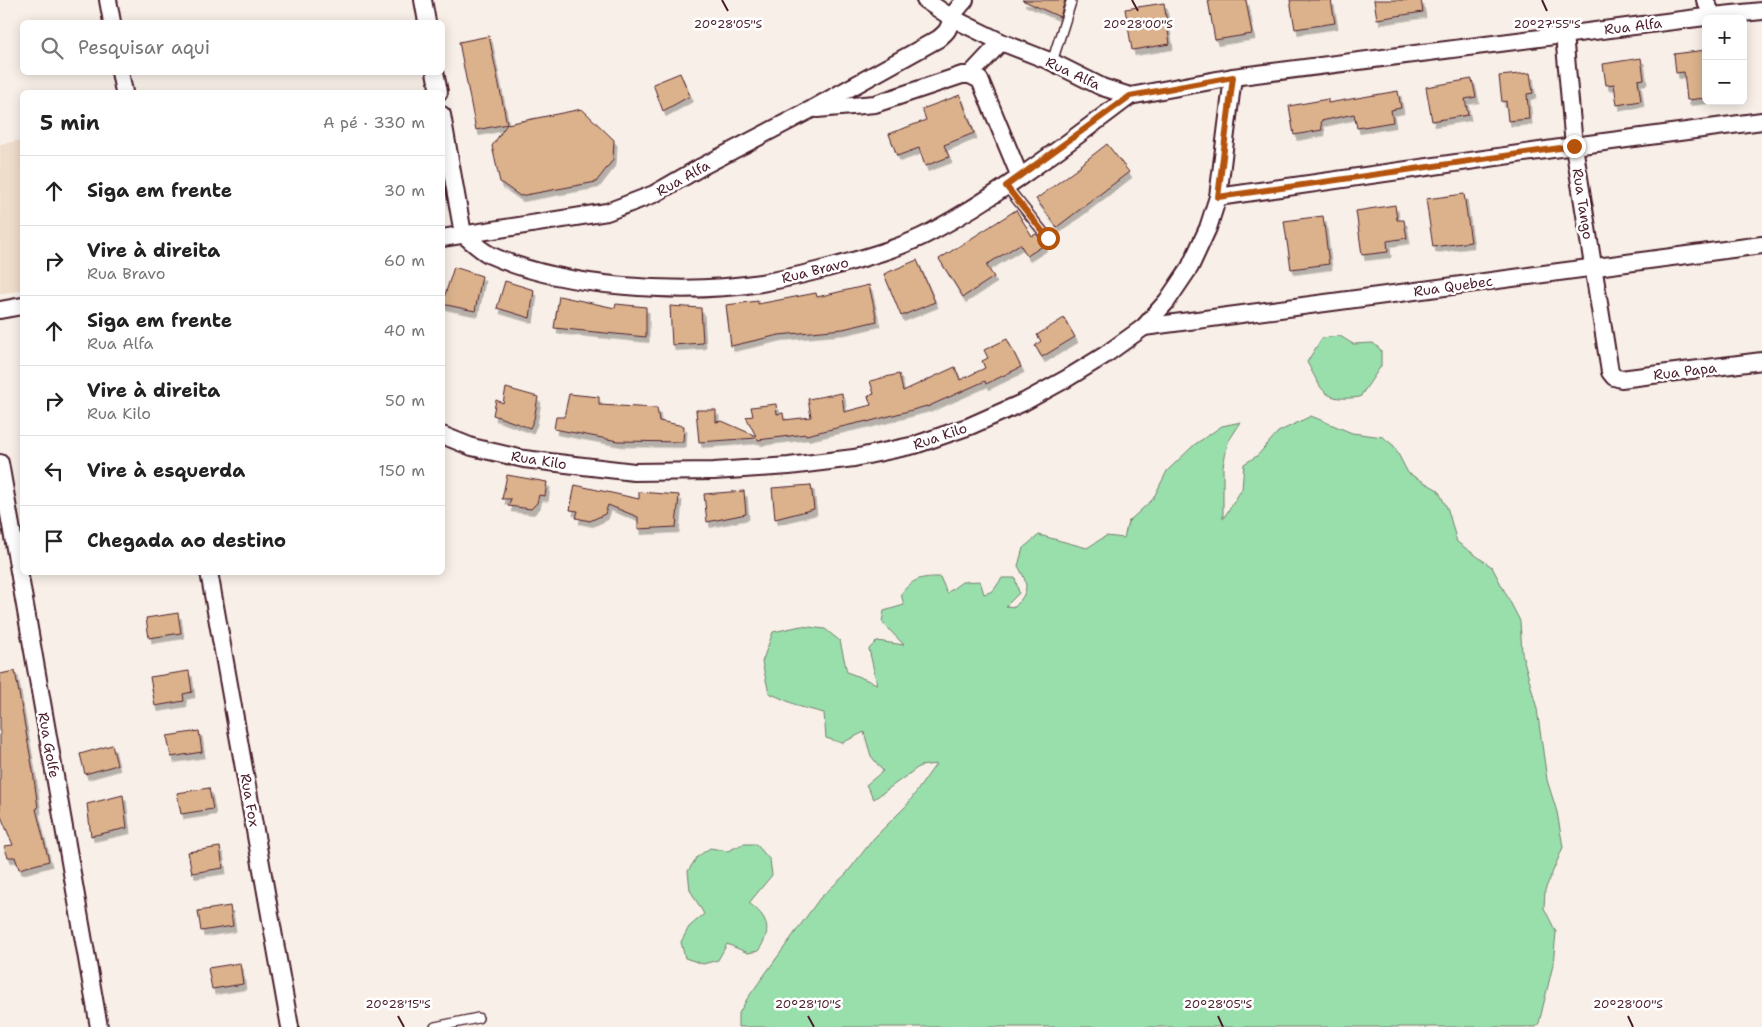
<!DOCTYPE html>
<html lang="pt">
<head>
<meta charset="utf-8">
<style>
	body { margin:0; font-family:"Shantell Sans",sans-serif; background:#f2f2f2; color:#222 }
	.controls { position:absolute; right:15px; top:15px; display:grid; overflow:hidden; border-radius:8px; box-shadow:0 2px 12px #0003 }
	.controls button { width:45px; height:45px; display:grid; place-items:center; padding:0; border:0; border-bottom:1px solid #e0e0e0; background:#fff; color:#222; font:25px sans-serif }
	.stop { position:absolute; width:15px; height:15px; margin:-11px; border:4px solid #b45309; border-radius:50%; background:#fff }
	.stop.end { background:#b45309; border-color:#fff; box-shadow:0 1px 5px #0008 }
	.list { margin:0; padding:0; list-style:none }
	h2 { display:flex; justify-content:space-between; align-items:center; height:65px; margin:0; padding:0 20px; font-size:21px }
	h2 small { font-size:16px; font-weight:400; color:#767676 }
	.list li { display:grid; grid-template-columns:32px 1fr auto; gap:15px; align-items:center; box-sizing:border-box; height:70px; padding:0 20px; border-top:1px solid #e0e0e0 }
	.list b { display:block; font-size:19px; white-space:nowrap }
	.list p { margin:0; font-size:16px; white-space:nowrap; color:#767676 }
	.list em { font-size:16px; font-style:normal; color:#767676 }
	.icon { flex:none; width:28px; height:28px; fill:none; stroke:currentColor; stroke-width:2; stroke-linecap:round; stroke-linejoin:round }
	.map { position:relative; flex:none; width:1762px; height:1027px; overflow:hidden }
	.search { position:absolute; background:#fff; box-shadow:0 2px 12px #0003; left:20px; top:20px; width:425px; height:55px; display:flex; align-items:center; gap:12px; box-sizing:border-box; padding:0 18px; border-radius:8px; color:#767676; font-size:19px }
	.panel { position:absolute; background:#fff; box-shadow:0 2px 12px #0003; left:20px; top:90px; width:425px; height:485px; border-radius:8px }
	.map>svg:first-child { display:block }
</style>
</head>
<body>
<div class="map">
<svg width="1762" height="1027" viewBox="0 0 1762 1027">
	<defs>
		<filter id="shadow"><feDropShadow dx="3" dy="5.5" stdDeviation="0" flood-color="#0004"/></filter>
	</defs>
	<rect width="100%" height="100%" fill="#f8f0e8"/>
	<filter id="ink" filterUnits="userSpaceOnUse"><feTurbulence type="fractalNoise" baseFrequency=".02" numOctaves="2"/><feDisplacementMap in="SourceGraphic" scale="10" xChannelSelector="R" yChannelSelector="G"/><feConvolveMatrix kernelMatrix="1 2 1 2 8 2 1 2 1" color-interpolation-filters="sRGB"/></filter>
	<g filter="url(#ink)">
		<path fill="#efddcc" d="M22,140V290L0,294V144Z"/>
		<g fill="#99dfac" stroke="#727f6c">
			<path d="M1340,336L1353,344L1373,343L1381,350V366L1360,397C1323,402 1323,392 1307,362L1322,338Z"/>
			<path d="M1311,416L1352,433L1383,437L1394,446L1408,473L1438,490L1448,510L1457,542L1492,567L1520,621L1522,653L1537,709L1547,780L1557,812L1563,847L1545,890L1544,908L1556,932L1553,965L1539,1023L1536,1027H738V1015L747,999L820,898L846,874L874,838L907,805L936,764L920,766L874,799L866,785L883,771L871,756L864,732L842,743L826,738L824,713L801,707L769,693L762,662L773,632L801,626L825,629L840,641L847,672L877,684L869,649L877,641L904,645L882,622L884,611L904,605L901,594C913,578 921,577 940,577L947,593L962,582L980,581L984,594L993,591L1002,578H1015L1019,593L1006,606L1015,607C1029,591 1029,585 1018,566L1023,548L1039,535L1087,548L1106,536L1124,538L1128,522L1153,499L1167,471L1194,445L1222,426L1241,422L1228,442L1223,466V519L1242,489L1244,464L1257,456L1278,432Z"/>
			<path d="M743,844H756L770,860L772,875L749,903C768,917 773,930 758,951L748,953L727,944L718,960L703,964L685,958L681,942L689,927L704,914L690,890L688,871L697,857L710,848L728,851Z"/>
		</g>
		<g fill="#dbb28c" stroke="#4a1f2b" filter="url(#shadow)">
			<path d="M1022,0H1065L1060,17Z"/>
			<path d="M1208,0H1246L1252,34L1215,40Z"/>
			<path d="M1290,0H1331L1335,23L1295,29Z"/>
			<path d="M1374,0H1421L1423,12L1377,19Z"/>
			<path d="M1164,3L1170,44L1132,50L1125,9Z"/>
			<path d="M489,36L507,124L476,130L459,42Z"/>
			<path d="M1706,50V98L1687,100L1684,72L1676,73L1674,54Z"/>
			<path d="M1641,58L1644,79L1638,80L1641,101L1617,105L1614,84L1606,85L1603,64Z"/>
			<path d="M680,73L690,96L663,111L653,84Z"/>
			<path d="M1530,73L1533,93L1527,94L1529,119L1508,121L1506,101L1502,102L1499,76Z"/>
			<path d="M1472,79L1476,97L1465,99L1468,115L1432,121L1426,87Z"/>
			<path d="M1398,91L1401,108L1391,110L1393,122L1357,128L1354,114L1321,121L1322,130L1294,135L1289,106L1328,99V103Z"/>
			<path d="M960,95L974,133L944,145L949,157L925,166L919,148L897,156L889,134L926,120L922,109Z"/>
			<path d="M582,109L614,140L613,160L596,182L520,196L500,182L492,146L507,124Z"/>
			<path d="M1107,144L1129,172L1057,227L1036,199L1081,166L1080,165Z"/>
			<path d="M1464,194L1471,242L1433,247L1426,199Z"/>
			<path d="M1395,205L1397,220H1404L1407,238L1387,241L1388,252L1362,255L1356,211Z"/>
			<path d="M1016,210L1032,236L1036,234L1046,244L1027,256L1020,244L986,265L994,277L963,297L939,259Z"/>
			<path d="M1323,216L1329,264L1291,269L1284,221Z"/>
			<path d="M917,260L935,302L901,316L884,274Z"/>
			<path d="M454,267L482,276L475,311L442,304Z"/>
			<path d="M505,281L534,290L530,318L497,308Z"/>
			<path d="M869,285L877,321L843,329L779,335L731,346L726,305L758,301V304L816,293L817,297Z"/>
			<path d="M559,296L615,308L616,304L646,307V337L554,328Z"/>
			<path d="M670,306L701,308L703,343L672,345Z"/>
			<path d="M1064,318L1075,337L1042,357L1035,346L1041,341L1037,335Z"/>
			<path d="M1007,339L1021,367L986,384L985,381L927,407V406L867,422V421L806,435V434L758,440L757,438L699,442L696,410H716V422L722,421L756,436L746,417L753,416L751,407L776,404L777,414L783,413L784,420L811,417L808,399L842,393L844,412L871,405L868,396L874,394L870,381L890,376L899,374L903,391L955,367L960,380L985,368L982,361L988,358L984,350Z"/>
			<path d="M506,388L538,397L534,419L530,428L493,415L496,400L503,403Z"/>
			<path d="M569,394L599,397V405L657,408L659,421L684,426L683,442L618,441L554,429L556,417H564Z"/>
			<path d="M507,475L547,482L545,496L539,495L537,503L531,509L508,506L511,499H502Z"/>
			<path d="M575,485L639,499V492L679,495L676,527L638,529V517L608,505L605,514L590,521L576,518L578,511L570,510Z"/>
			<path d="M811,485L814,509L775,519L772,488Z"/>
			<path d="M744,491L746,514L707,522L704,494Z"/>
			<path d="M178,613L181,633L149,638L146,618Z"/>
			<path d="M15,671L33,771L38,808L36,809L49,861L19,869L15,857H8L4,846L13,845L0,814V674Z"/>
			<path d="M189,671L192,692L183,694L184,701L155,706L150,677Z"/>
			<path d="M199,731L202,752L171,757L167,736Z"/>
			<path d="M112,745L117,765L85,774L80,754Z"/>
			<path d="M209,788L213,809L181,814L177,793Z"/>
			<path d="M123,795L127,828L91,836L87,804Z"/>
			<path d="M220,847L223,868L192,873L188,852Z"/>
			<path d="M230,906L233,926L201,931L198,911Z"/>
			<path d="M240,963L243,984L212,989L208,968Z"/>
		</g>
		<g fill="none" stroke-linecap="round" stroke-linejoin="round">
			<g stroke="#4a1f2b" stroke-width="12">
				<g id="service">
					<path d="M1052,62L1071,2"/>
					<path d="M1006,186L1048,238"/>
					<path d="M435,1027L478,1018"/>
				</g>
			</g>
			<g stroke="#4a1f2b" stroke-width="20">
				<g id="minor">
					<path d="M108,0L112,22"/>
					<path d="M423,0L427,22"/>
					<path d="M925,0L952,18L1001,42L1052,62L1102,87L1130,96L1233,77L1713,16L1762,11"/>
					<path d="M1705,0L1713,16"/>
					<path d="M1564,34L1574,146L1610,372L1614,377L1621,379L1762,361"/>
					<path d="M120,72L124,92"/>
					<path d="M435,72L439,92"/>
					<path d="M970,75L1001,42"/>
					<path d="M817,109L875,104L962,75H970L980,80L1020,177"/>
					<path d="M442,115L463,234C471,241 480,250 490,255C563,288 682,295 761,283C790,278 818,271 846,263C874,255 905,246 931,232C1002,194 1066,144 1130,96"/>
					<path d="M1218,197L1574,146L1762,121"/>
					<path d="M442,238L607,212L654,194L701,167L812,109L938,39C948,31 948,30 952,18C954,12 961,5 965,0"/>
					<path d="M0,310L22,306"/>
					<path d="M1144,327L1762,245"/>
					<path d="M442,435L472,447L524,459L634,472L714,471L789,466L854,458L915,445L970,426L1024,402L1066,379L1105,355L1144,327L1167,301L1190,267L1208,228L1218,197L1233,77"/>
					<path d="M0,463L99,1027"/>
					<path d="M209,572L290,1027"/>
				</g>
			</g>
			<use href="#service" stroke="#fff" stroke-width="9"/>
			<use href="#minor" stroke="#fff" stroke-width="16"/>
		</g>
	</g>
	<g fill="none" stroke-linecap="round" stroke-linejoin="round" filter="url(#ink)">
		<path stroke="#b45309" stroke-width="6" d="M1048,238L1006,186L1130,96L1233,77L1218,197L1574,146"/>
	</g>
	<path fill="none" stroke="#4a1f2b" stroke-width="2" d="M722,0L728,11M1132,0L1138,11M1542,0L1547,11M398,1016L404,1027M808,1016L814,1027M1218,1016L1223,1027M1628,1016L1633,1027"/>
	<g text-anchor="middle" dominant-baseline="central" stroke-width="5" stroke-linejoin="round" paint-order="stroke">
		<g font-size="14" fill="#4a1f2b" stroke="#fff">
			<text transform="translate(1633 26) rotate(-7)">Rua Alfa</text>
			<text transform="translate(1073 73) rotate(25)">Rua Alfa</text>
			<text transform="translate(683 178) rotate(-29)">Rua Alfa</text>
			<text transform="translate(1583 204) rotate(81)">Rua Tango</text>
			<text transform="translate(815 270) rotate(-14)">Rua Bravo</text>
			<text transform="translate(1453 286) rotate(-8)">Rua Quebec</text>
			<text transform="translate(1685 371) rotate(-7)">Rua Papa</text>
			<text transform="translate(940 436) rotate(-19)">Rua Kilo</text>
			<text transform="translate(539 460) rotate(9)">Rua Kilo</text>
			<text transform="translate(49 745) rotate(80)">Rua Golfe</text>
			<text transform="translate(250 800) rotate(80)">Rua Fox</text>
		</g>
	</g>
	<g font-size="12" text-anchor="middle" fill="#4a1f2b" stroke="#fff" stroke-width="5" stroke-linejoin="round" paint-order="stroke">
		<text x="728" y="28">20°28'05"S</text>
		<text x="1138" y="28">20°28'00"S</text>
		<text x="1547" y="28">20°27'55"S</text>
		<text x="398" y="1008">20°28'15"S</text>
		<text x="808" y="1008">20°28'10"S</text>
		<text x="1218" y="1008">20°28'05"S</text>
		<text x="1628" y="1008">20°28'00"S</text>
	</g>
</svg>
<div class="controls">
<button>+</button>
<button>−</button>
</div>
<div class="stop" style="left:1048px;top:238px"></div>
<div class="stop end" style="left:1574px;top:146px"></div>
<div class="search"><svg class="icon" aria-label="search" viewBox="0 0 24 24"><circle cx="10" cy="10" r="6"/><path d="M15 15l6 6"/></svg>Pesquisar aqui</div>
<section class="panel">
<h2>5 min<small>A pé · 330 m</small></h2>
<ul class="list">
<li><svg class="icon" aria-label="ahead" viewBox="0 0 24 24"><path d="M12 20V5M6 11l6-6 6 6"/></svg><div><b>Siga em frente</b></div><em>30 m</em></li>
<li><svg class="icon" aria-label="right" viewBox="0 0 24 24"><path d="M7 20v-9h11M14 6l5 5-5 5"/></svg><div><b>Vire à direita</b><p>Rua Bravo</p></div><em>60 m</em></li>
<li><svg class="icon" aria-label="ahead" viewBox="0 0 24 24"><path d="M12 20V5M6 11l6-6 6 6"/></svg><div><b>Siga em frente</b><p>Rua Alfa</p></div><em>40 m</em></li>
<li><svg class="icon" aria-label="right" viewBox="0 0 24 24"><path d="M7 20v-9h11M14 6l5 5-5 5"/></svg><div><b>Vire à direita</b><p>Rua Kilo</p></div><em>50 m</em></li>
<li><svg class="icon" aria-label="left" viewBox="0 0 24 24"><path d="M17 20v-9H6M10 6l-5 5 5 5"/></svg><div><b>Vire à esquerda</b></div><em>150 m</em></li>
<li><svg class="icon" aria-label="arrive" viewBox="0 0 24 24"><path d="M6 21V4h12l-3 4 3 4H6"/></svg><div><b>Chegada ao destino</b></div></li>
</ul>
</section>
</div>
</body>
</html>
